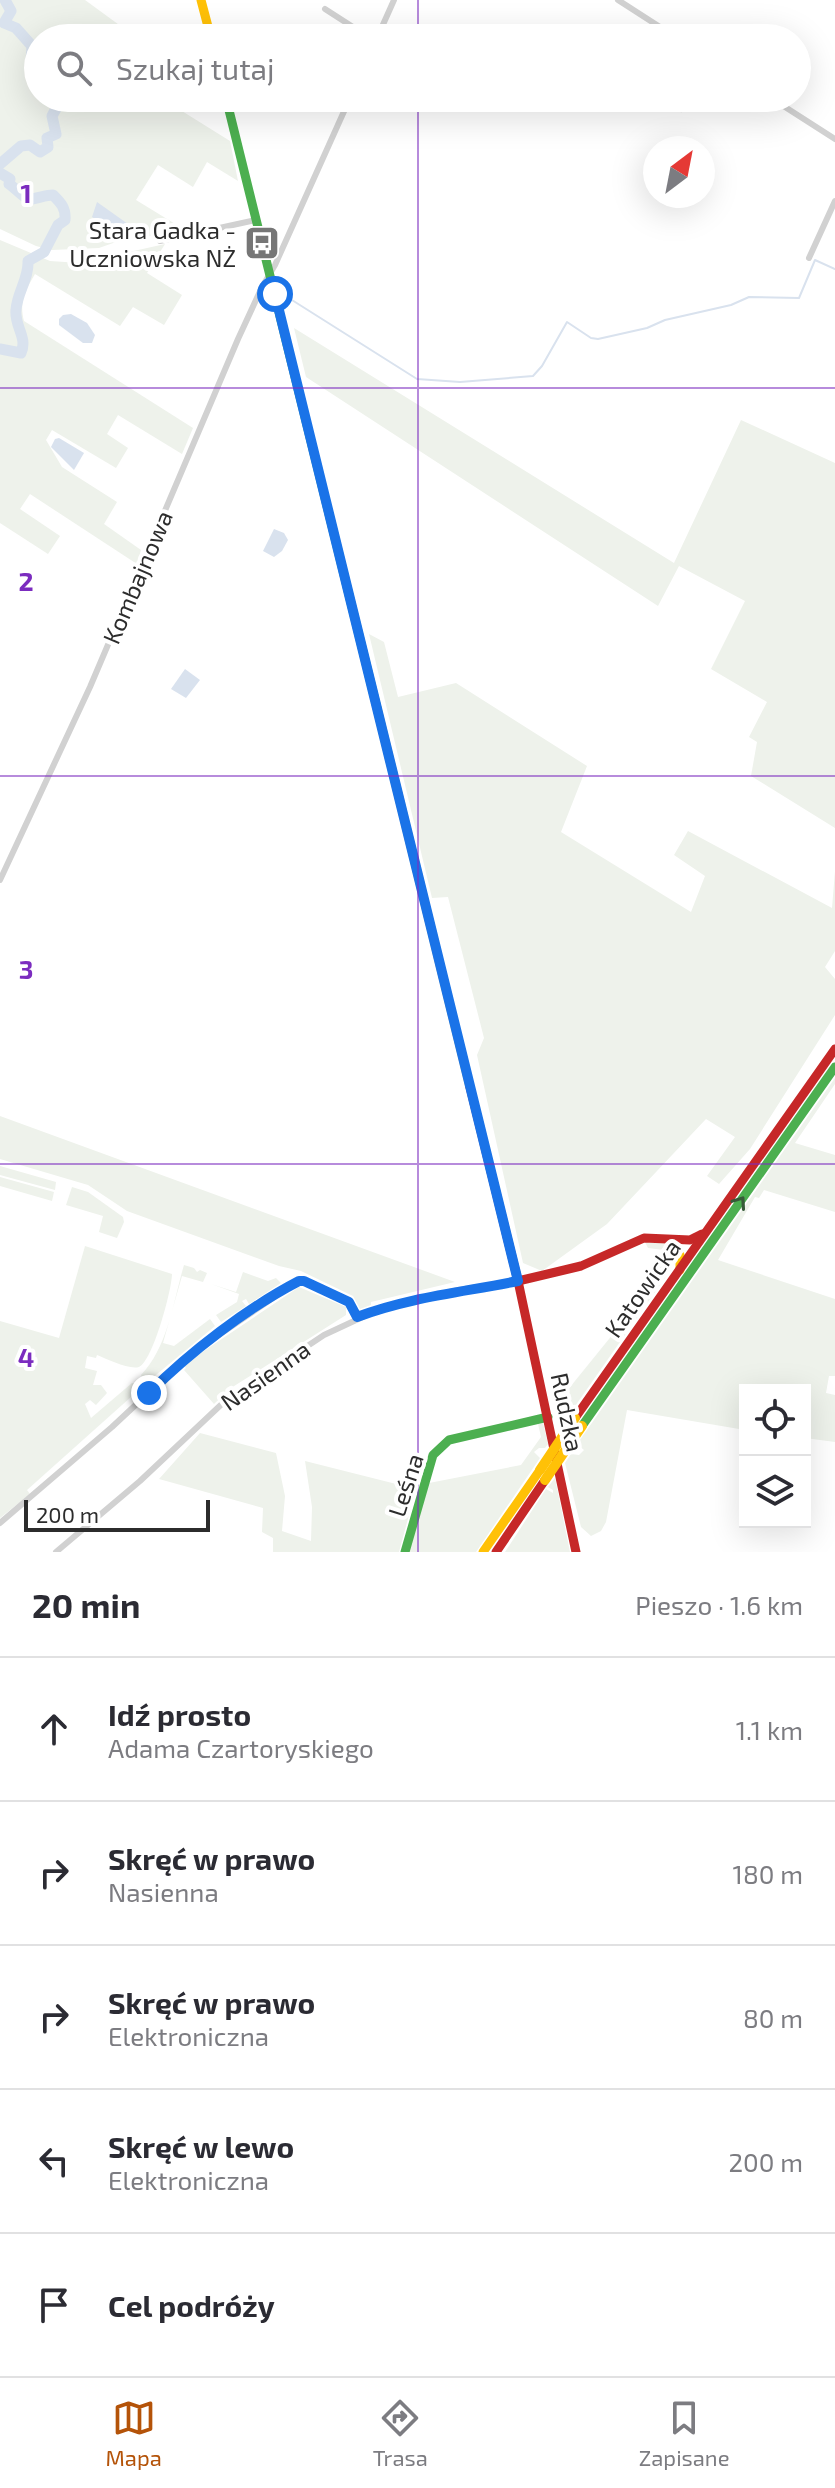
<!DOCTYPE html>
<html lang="pl">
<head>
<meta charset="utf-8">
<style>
	body { margin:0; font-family:"Exo 2",sans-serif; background:#f7f7f7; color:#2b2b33 }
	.controls { position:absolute; right:24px; bottom:24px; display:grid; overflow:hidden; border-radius:0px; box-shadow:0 8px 32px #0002 }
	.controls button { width:72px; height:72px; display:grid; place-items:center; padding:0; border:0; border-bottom:2px solid #e1e1e2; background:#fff; color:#2b2b33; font:40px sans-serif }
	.compass { position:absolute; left:643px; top:136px; width:72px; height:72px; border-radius:50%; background:#fff; box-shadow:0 8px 32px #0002; rotate:32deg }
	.scale { position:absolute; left:24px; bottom:20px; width:186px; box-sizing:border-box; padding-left:8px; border:4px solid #2c2c2c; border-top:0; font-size:22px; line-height:28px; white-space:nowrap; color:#2c2c2c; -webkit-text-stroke:6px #fff; paint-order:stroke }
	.stop { position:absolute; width:24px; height:24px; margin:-18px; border:6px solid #1a73e8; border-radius:50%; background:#fff }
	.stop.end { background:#1a73e8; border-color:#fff; box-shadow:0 2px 8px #0008 }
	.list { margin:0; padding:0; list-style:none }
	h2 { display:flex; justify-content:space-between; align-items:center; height:104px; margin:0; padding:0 32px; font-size:34px }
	h2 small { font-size:26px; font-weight:400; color:#7c7c81 }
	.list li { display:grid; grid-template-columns:52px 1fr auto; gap:24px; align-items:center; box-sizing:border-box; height:144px; padding:0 32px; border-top:2px solid #e1e1e2 }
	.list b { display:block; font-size:30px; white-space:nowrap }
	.list p { margin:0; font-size:26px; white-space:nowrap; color:#7c7c81 }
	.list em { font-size:26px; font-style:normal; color:#7c7c81 }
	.icon { flex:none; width:44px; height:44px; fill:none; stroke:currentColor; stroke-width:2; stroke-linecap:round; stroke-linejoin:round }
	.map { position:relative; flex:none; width:835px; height:1552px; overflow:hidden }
	.search { position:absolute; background:#fff; box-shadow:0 8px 32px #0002; left:24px; right:24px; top:24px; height:88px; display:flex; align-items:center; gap:20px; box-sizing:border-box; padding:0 28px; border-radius:44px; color:#7c7c81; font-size:30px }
	.sheet { height:824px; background:#fff }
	nav { display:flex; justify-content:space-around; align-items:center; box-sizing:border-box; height:112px; border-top:2px solid #e1e1e2; background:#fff; font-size:22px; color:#7c7c81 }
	nav a { display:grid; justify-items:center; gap:4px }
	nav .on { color:#b45309 }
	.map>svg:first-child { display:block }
</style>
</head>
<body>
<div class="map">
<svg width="835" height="1552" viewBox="0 0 835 1552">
	<rect width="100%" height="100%" fill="#fff"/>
	<g fill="#eef2eb">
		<path d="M0,0H85L137,38H38V98H161L230,141L238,181L207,162L193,187L158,165L136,200L185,230L116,242L99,248L52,250L36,246L0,229Z"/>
		<path d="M0,240L50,261L80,263L165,244L147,273L182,295L164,325L133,307L120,326L35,274C25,291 19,302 24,321L193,428L182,454L118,415L107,434L128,448L116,468L52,430L46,440L62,467L117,502L104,524L141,550L137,564L30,494L20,509L60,536L48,554L0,523Z"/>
		<path d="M294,328L674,563L741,420L835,463V828L751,776L757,742L749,737L767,702L711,669L745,601L679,566L658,606L306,377Z"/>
		<path d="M369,634L384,642L398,697L456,683L587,766L561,832L691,912L705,876L674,855L688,831L832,908L835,871V951L825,967L835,979V1015L750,1149L719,1184L707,1176L735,1137L706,1119L607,1224L542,1271L523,1263L477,1055L484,1038L448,897L432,898Z"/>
		<path d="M835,1078V1084L795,1143L835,1155V1212L764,1190L759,1198L755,1197L718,1260L835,1299V1376H829L826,1393L835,1395V1442L805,1438V1390H745V1430L627,1410L606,1522L601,1531L591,1536L581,1527L565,1463L571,1454L579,1455L584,1450L577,1444Z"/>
		<path d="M0,1116L455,1282L371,1302V1305L360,1309L353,1296L301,1271L279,1266L127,1211L88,1185L0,1159Z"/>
		<path d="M0,1166L56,1182L55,1190L0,1175Z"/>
		<path d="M0,1177L54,1192L52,1201L0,1186Z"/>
		<path d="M72,1187L88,1192L123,1217L124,1222L117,1238L99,1232L103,1216L66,1205Z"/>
		<path d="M645,1242L667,1243L674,1249L676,1262L559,1429L557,1405L551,1379L557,1378L562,1397L609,1339L646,1288L664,1256V1250L648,1248Z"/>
		<path d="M85,1246L172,1274C172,1289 153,1361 139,1367C129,1370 107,1359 97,1355L96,1358L87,1356L85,1368L97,1371L93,1385H101L107,1393L96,1405L90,1400L85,1404L91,1418L132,1383H137L141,1388L27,1490L30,1494L0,1518V1321L59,1338Z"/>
		<path d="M184,1265L194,1268L197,1272L200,1270L207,1273L203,1282L182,1276L163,1343L174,1346L210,1319L215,1326L145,1384L141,1375C168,1347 173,1302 184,1265Z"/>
		<path d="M243,1272L268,1281L276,1278L281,1283L249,1304L246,1299L242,1301L246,1306L221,1322L216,1315L237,1302L239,1294L211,1284L236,1292Z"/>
		<path d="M299,1287L346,1307V1315L231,1388L214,1404L184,1370L186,1368L183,1365Z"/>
		<path d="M543,1423L548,1444L545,1448H539L534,1452L540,1458L476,1552H409L429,1483L521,1465L541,1437L538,1424Z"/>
		<path d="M200,1433L276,1453L285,1496L282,1531L311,1541L312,1507L305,1461L416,1489L399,1552H273V1538L262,1532L263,1508L159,1479Z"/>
		<path d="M555,1478L570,1552H505L546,1489L553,1493V1490L548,1487Z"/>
	</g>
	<g fill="#d9e2ee">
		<path d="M97,202L135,229V232L126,238L92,217Z"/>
		<path d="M71,314L87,323L95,335L92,343H83L59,325V319L63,315Z"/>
		<path d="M59,438L84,453L74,470L51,447L55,439Z"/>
		<path d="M274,529L284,533L288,540L282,551L274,557L263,551Z"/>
		<path d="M185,669L200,680L186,698L171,689Z"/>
	</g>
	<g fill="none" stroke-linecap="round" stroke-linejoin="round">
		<path stroke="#d9e2ee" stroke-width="2" d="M284,295L417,379L460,382L533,376L542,366L567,322L591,338L598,339L647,328L665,320L731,305L749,297L799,298L815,260L835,269"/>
		<g stroke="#d9e2ee" stroke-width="11">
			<path d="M5,0L11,11L4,23L16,28L32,46L31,62L38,78"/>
			<path d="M0,164L21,146L30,145L40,152L48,147L47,138L56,134L52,116L62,98"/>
			<path d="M0,173L10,179L9,184C16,188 23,199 32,199C39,198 46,195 53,195C61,203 66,208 65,220L58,225L44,252L28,261C29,279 17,292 16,310C14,326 28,337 21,353L0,349"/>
		</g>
		<g stroke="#d1d1d1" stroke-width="6">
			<path d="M618,0L677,38"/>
			<path d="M325,9L370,38"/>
			<path d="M377,38L394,0"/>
			<path d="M771,98L835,139"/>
			<path d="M681,109L688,98"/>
			<path d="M160,241L256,220"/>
			<path d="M809,258L835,201"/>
			<path d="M0,880L90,687L238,339L262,287L275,265L350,98"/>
			<path d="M0,1523L112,1427L188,1356L295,1283L304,1281L349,1302L357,1317"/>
			<path d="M56,1552L140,1481L225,1401L324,1335L384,1307L458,1290L518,1281"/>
		</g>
		<g stroke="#4caf50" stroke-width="9">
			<path d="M226,98L377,708"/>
			<path d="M582,1426L835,1067"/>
			<path d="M405,1552L433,1455L449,1440L548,1417"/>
		</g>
		<g stroke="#ffc107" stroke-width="9">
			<path d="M201,0L211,38"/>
			<path d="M377,708L470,1087"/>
			<path d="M670,1240L680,1255V1270"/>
			<path d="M483,1552L540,1470"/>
		</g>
		<g stroke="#c62828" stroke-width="9">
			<path d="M470,1087L518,1281L576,1552"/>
			<path d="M518,1281L581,1266L644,1238L690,1240L702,1234"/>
			<path d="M575,1418L835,1049"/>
			<path d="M496,1552L545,1480"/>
		</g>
		<g stroke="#ffc107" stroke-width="10">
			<path d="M540,1470L575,1418"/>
			<path d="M545,1480L582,1426"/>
		</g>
	</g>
	<defs><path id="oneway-chevron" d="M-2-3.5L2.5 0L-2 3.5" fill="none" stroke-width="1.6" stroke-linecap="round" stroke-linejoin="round" transform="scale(2)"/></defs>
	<use stroke="#375a39" href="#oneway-chevron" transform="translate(740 1202) rotate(-55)"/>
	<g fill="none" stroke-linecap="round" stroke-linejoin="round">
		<path stroke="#1a73e8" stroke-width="10" d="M149,1393C190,1352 247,1308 299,1281H304L349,1302L357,1317C410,1297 464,1292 518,1281L275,294"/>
	</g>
	<path fill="none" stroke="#7b2cbf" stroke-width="2" stroke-opacity="0.55" d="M418,0V38M418,98V1552M0,388H835M0,776H835M0,1164H835"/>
	<defs>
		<g id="bus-square" transform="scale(1.8)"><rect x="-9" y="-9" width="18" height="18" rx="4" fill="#767676" stroke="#fff"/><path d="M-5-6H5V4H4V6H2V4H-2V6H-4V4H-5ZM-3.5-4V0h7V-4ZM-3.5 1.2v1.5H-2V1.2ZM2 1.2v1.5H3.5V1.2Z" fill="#fff"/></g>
	</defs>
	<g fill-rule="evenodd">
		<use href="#bus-square" x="262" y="243"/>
	</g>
	<g text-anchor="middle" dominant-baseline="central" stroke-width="8" stroke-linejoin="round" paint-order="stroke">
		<g font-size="24" fill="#2c2c2c" stroke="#fff" text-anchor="end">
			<text x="236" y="229">Stara Gadka -<tspan x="236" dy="28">Uczniowska NŻ</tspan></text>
		</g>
		<g font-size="24" fill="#2c2c2c" stroke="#fff">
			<text transform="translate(137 577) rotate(-67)">Kombajnowa</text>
			<text transform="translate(642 1288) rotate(-55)">Katowicka</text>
			<text transform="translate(265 1375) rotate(-35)">Nasienna</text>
			<text transform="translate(568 1412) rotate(78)">Rudzka</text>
			<text transform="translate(405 1485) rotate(-72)">Leśna</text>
		</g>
	</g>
	<g font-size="26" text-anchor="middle" font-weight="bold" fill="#7b2cbf" stroke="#fff" stroke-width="8" stroke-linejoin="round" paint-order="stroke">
		<text x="26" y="203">1</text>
		<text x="26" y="591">2</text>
		<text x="26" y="979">3</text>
		<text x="26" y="1367">4</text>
	</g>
</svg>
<div class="controls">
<button><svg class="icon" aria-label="locate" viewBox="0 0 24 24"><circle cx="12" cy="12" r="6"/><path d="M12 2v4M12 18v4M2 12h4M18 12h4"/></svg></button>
<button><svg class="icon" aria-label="layers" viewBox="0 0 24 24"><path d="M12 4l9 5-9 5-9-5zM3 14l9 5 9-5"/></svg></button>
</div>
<svg class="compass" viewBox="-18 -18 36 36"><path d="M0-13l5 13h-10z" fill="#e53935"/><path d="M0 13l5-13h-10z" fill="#7c7c81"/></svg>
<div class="scale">200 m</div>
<div class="stop" style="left:275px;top:294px"></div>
<div class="stop end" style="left:149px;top:1393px"></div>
<div class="search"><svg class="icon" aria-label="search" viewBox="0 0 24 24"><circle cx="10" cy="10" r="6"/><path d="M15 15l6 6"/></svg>Szukaj tutaj</div>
</div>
<section class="sheet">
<h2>20 min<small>Pieszo · 1.6 km</small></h2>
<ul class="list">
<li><svg class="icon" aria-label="ahead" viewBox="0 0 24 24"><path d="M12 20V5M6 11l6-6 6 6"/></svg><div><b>Idź prosto</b><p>Adama Czartoryskiego</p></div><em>1.1 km</em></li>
<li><svg class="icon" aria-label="right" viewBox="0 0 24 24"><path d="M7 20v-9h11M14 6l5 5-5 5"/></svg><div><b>Skręć w prawo</b><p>Nasienna</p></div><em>180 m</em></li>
<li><svg class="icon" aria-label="right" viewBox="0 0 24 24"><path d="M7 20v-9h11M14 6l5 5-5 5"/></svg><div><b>Skręć w prawo</b><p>Elektroniczna</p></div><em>80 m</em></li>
<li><svg class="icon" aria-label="left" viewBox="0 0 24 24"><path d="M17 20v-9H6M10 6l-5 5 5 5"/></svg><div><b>Skręć w lewo</b><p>Elektroniczna</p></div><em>200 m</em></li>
<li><svg class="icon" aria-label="arrive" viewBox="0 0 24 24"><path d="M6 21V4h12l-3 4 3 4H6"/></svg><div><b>Cel podróży</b></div></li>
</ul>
</section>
<nav>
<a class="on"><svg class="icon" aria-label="map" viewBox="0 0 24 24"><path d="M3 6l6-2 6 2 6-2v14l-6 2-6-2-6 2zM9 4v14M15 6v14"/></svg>Mapa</a>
<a><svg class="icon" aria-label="directions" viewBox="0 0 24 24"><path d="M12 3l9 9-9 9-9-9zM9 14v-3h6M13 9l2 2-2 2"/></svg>Trasa</a>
<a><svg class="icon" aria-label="saved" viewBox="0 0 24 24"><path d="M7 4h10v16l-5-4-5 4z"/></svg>Zapisane</a>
</nav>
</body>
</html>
